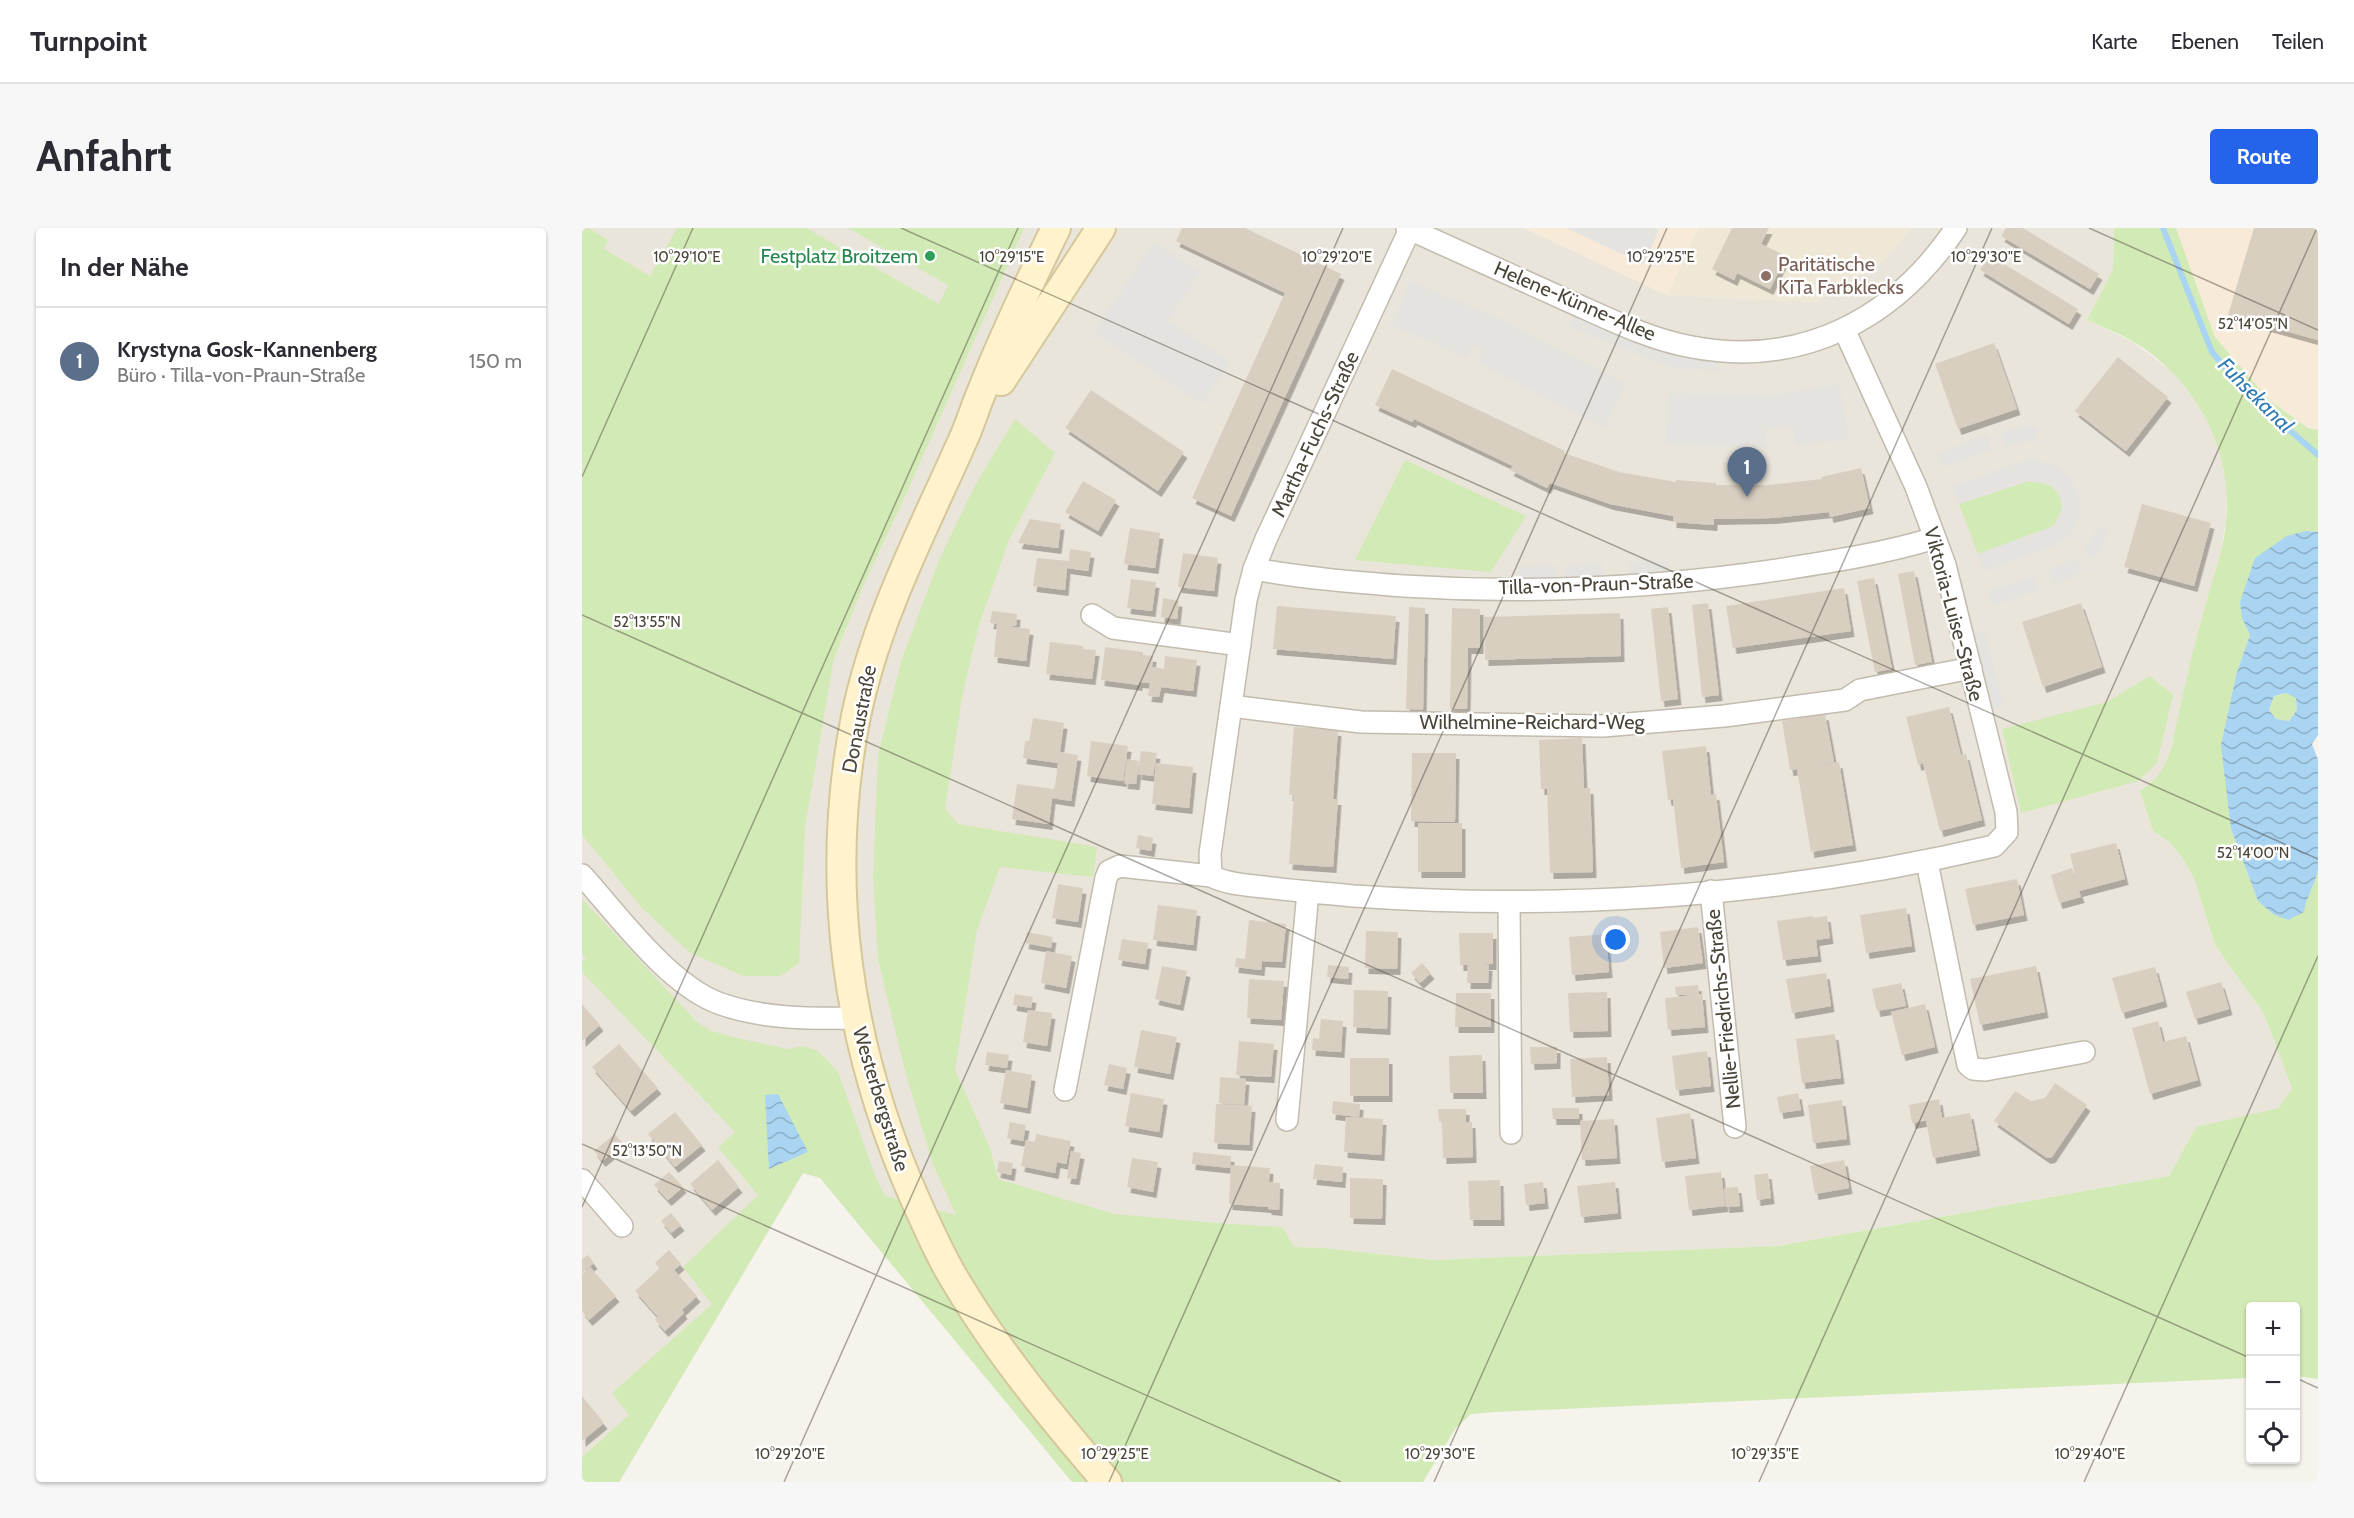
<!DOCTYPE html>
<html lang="de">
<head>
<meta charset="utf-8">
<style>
	body { margin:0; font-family:Cabin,sans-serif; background:#f7f7f7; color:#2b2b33 }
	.controls { position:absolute; right:18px; bottom:18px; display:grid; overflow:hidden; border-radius:6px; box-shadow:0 2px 4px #0004 }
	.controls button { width:54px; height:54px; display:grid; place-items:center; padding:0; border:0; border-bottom:2px solid #e1e1e2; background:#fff; color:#2b2b33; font:30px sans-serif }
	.you { position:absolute; left:1034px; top:712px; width:21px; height:21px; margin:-15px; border:4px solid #fff; border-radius:50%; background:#1a73e8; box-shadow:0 0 0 9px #1a73e833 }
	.badge { display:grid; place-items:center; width:39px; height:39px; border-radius:50%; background:#2563eb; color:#fff; font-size:20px; font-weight:700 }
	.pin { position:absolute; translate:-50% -50px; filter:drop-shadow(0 2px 3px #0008) }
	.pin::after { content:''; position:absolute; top:32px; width:21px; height:18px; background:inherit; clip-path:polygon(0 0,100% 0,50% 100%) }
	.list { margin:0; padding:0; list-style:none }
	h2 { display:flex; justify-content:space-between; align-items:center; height:78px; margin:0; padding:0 24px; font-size:26px }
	h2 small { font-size:20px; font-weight:400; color:#7c7c81 }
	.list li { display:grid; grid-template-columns:39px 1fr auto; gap:18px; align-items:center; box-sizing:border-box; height:108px; padding:0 24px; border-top:2px solid #e1e1e2 }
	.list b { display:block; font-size:22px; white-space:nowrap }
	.list p { margin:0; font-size:20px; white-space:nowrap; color:#7c7c81 }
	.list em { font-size:20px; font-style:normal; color:#7c7c81 }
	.icon { flex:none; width:33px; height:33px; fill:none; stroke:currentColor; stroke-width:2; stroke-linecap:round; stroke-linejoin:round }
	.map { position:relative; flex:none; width:1736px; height:1254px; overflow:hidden; border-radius:6px }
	header { display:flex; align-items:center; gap:36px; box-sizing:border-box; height:84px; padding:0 30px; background:#fff; border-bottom:2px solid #e1e1e2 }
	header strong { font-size:28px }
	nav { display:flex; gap:33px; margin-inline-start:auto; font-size:21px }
	.intro { display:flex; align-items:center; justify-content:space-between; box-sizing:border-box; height:144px; padding:0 36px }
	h1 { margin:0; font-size:42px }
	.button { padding:15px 27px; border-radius:6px; background:#2563eb; color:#fff; font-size:21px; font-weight:700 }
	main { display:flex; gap:36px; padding:0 36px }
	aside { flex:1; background:#fff; border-radius:6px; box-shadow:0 2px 4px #0004 }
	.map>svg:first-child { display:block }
</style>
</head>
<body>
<header>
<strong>Turnpoint</strong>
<nav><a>Karte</a><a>Ebenen</a><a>Teilen</a></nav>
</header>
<div class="intro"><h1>Anfahrt</h1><a class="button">Route</a></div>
<main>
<aside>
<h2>In der Nähe<small></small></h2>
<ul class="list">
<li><span class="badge" style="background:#5c6f8a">1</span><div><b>Krystyna Gosk-Kannenberg</b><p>Büro · Tilla-von-Praun-Straße</p></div><em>150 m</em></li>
</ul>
</aside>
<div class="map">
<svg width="1736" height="1254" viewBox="0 0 1736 1254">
	<defs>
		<pattern id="water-waves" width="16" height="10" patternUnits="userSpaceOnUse" patternTransform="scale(1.5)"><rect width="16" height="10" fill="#a9d4f2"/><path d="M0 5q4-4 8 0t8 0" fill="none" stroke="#8caec5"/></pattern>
		<filter id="shadow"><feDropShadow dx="3.5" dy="6" stdDeviation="0" flood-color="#0004"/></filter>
	</defs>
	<rect width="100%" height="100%" fill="#f6f3ec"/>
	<path fill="#eae5da" d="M0,0H942L1085,67L1234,74L1304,30L1329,0H1532L1531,41L1505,92L1551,114L1591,144L1620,181L1637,217L1645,261L1644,292L1636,340L1616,405L1590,518L1583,539L1569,556L1571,603L1586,613L1600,629L1612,650L1633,717L1682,786L1710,860L1697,881L1614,899L1587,948L1196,1018L852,1032L742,1020L452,1010L221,945L37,1254H0Z"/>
	<g fill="#f7ead8">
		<path d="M942,0H1116L1085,67Z"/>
		<path d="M1594,0H1736V202L1726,200L1687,172L1633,109Z"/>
	</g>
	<path fill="#efe8d6" d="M1116,0H1329L1304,30L1234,74L1085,67Z"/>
	<g fill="#d2eab5">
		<path d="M0,0H6L26,12L22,21L68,48L95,0H224L357,76L366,57L266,0H442L325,264L282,356L252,430L223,599L217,735L199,748H161L107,724L60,680L0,607Z"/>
		<path d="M1532,0H1594L1633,109L1687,172L1726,200L1736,202V304L1724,303L1673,330L1660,390L1668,407L1655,444L1649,601L1676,673L1705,692L1721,684C1724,669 1733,657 1736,642V1151L1714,1148V1078H1668V1150L913,1184L889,1186L873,1201L841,1254H490L238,950L221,945L37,1254H0V1229L47,1187L30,1165L130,1076L101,1039L176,967L136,919L153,904L0,744V734L4,730L0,726V671L115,794L130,803L155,810L206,821L222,818L234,822L245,832L256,844L294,950L303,968L374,987L350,934L322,839L296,731L291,650L296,528L319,433L357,332L392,259L433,191L473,225L427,312L397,397L380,469L363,581L376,596L515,619L511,649L418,639L395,702L373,842L408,920L416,951L532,986L634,995L700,999L712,1019L742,1020L852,1032L1196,1018L1587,948L1614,899L1697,880L1710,860L1682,786L1633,717L1612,650L1600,629L1586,613L1571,603L1558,563C1576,552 1584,538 1590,518C1600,469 1611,420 1625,372C1632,346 1642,320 1644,293C1652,221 1612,149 1550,113C1536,105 1520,99 1505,92L1531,41Z"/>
		<path d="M823,232L944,288L909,344L773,332Z"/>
		<path d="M1447,253C1482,252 1493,289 1465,301L1396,326L1377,276Z"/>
		<path d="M1568,448L1591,467L1575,535L1556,553L1439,585L1420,501L1525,474Z"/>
		<path d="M1704,465L1714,469L1715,482L1707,493L1694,491L1687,482L1692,468Z"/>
	</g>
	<g fill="#e5e3e0">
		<path d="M984,0H1072L1077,2L1062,36Z"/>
		<path d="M572,14L618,44L586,93L648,134L620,176L512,105Z"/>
		<path d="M828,53L919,91L1045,156L1023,200L896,135L901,121L891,117L885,130L809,97Z"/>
		<path d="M992,86L1091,126L1136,130V143L1090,140L987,99Z"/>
		<path d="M1257,156L1268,211L1214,217L1211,199L1184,201L1186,220L1084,216L1086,165L1190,167Z"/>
		<path d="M1443,198L1455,199V214L1444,213L1423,219L1418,204Z"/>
		<path d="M1405,207L1410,222L1359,240L1355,225Z"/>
		<path d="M1451,231L1476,239L1491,254L1498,270L1497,290L1492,301L1484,311L1471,319L1402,343L1396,326L1472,298L1480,280L1478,269L1472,259L1467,256L1447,253L1377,276L1370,258L1444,232Z"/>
		<path d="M1515,299L1528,303L1520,320L1512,333L1501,323Z"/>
		<path d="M1493,330L1502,342L1487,351L1471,358L1466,343Z"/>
		<path d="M1085,333L1086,348L1047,349L1046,334Z"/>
		<path d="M1021,335L1022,350L983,352L982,337Z"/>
		<path d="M974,337L975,352L936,353L935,338Z"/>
		<path d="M1452,348L1457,362L1409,378L1405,363Z"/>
		<path d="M1403,403L1422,477L1408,481L1389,406Z"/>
	</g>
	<g fill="url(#water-waves)" fill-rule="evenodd">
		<path d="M1724,303L1736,304V507L1730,516L1736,532V642C1733,657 1724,669 1722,684L1706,692L1691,686L1676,673L1649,601L1639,517L1655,444L1668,407L1660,390L1658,374L1673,330L1705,308ZM1704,465L1714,470L1715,482L1707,493L1694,491L1687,482L1692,468Z"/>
		<path d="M196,866L226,924L187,941L183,867Z"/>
	</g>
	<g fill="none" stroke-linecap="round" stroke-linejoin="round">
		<path stroke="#a9d4f2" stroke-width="6" d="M1581,0L1630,124L1663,163L1736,227"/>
	</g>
	<g fill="#d8cfc1" filter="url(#shadow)">
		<path d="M600,0H663L759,46L649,288L610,270L703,65L594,13Z"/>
		<path d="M1150,0H1187L1179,16L1204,28L1188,61L1155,45L1152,52L1130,41Z"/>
		<path d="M1424,0H1441L1517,46L1508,61L1419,8Z"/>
		<path d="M1672,0H1736V112L1646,87Z"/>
		<path d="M1407,27L1496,81L1487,96L1398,42Z"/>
		<path d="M1412,115L1435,181L1376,201L1353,136Z"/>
		<path d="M1536,129L1586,169L1544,223L1493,183Z"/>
		<path d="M810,141L983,223L982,225L1037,244L1094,254V252L1134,255V257H1187L1240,251L1239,249L1279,240L1288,280L1248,289L1247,284L1190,290L1132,291V297L1091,294V288L1028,276L968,255L965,260L928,242L931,238L832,191L830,194L793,177Z"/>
		<path d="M509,162L602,224L576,263L483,200Z"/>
		<path d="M501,253L534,272L516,303L483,284Z"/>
		<path d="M1560,276L1629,295L1612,358L1542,339Z"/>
		<path d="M448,291L479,296L476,320L436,315Z"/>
		<path d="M548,300L578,305L573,340L542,336Z"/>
		<path d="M488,321L509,324L506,343L485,340L483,362L451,358L455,330L487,333Z"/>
		<path d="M601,325L636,330L632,363L596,359Z"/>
		<path d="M1332,343L1350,434L1333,437L1316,346Z"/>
		<path d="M1292,350L1310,441L1293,444L1275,353Z"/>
		<path d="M549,351L574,354L570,383L545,380Z"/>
		<path d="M1262,360L1269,403L1151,420L1144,378Z"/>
		<path d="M581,370L597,373L595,391L579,389Z"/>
		<path d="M1126,375L1137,467L1120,469L1110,377Z"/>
		<path d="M1499,375L1520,439L1461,459L1440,394Z"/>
		<path d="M695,378L814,388L811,431L691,421Z"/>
		<path d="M827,379L843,380L841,482L824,481Z"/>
		<path d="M1086,379L1096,471L1079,473L1069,381Z"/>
		<path d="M870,380L898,381V420H886L885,481H868Z"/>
		<path d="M410,383L435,386L434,398H424L448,401L444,433L412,429L415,396L408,395Z"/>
		<path d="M1038,385L1039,428L903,432L902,389Z"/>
		<path d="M468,414L501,418V421L514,422L510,451L464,446Z"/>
		<path d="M523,419L561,424V427L571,428L570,439L582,441L583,428L615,432L611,463L579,459L577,469L566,468L568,455L557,454V457L519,452Z"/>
		<path d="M1367,479L1379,527L1384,526L1400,592L1358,603L1341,535L1336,537L1324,489Z"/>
		<path d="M1243,486L1252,534L1234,538L1257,534L1271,617L1229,624L1215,541L1208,542L1200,493Z"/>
		<path d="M451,490L482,495L478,524L496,527L489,573L470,570L467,596L430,591L435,556L472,561L474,551L476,535L441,530L443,513H447Z"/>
		<path d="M712,499L756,502L751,571H756L751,639L707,636L712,567H707Z"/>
		<path d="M1000,510L1002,560H1008L1011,644L968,645L965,561H959L957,512Z"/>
		<path d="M509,513L546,518L541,553L505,548Z"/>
		<path d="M1124,518L1129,567L1134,566L1142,634L1099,640L1091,571L1086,572L1080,523Z"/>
		<path d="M559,523L575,525L571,548L556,546Z"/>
		<path d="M830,525H874L873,594L829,593Z"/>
		<path d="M545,531L557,533L554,556L542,555Z"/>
		<path d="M574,535L611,539L607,580L570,576Z"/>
		<rect x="836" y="595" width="44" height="49"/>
		<path d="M556,607L571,610L569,623L554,620Z"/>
		<path d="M1534,615L1543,651L1497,663L1499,669L1477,675L1469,647L1490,640L1494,651L1488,626Z"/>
		<path d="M1435,651L1442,687L1391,697L1383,661Z"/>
		<path d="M476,656L501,660L496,694L470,690Z"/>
		<path d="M576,677L615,682L611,717L571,712Z"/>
		<path d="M1324,680L1330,718L1284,725L1278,687Z"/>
		<path d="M1231,688V690L1245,688L1248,710L1234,712L1236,728L1201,732L1195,693Z"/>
		<path d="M667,692L704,696L700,734L680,733L679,742L653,739L654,730L663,731Z"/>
		<path d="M1116,699L1121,735L1082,740L1078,704Z"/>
		<path d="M784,703L816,704L815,741L783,740Z"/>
		<path d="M445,704L471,709L469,720L443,715Z"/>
		<path d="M877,705H911V736H900L907,737L906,755H885L886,737H878Z"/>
		<path d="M1024,706L1027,744L990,747L987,709Z"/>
		<path d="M540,711L566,715L563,736L536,732Z"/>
		<path d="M464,723L490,728L484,760L459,755Z"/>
		<path d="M840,735L849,745L838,755L829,745Z"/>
		<path d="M746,737L767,739L766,751L745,749Z"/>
		<path d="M580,738L605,743L598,777L573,771Z"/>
		<path d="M1454,738L1463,784L1398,797L1388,751Z"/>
		<path d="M1573,739L1582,773L1540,785L1530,750Z"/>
		<path d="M1244,745L1249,778L1210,785L1204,751Z"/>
		<path d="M667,751L702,753L699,792L665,790Z"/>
		<path d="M1639,754L1647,781L1613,791L1604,764Z"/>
		<path d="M1319,755L1324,778L1295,783L1290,761Z"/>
		<path d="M1116,757L1117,766H1120L1123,799L1086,802L1083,770L1112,767H1094L1093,759Z"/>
		<path d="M772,762L806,763L805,801L771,799Z"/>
		<path d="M1025,764L1026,803L988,804L986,765Z"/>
		<path d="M874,765H909V799H873Z"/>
		<path d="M433,766L451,769L449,780L431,777Z"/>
		<path d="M0,776L18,797L0,813Z"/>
		<path d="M1343,776L1353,819L1320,827L1309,784Z"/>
		<path d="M446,782L470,785L465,818L441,814Z"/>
		<path d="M739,791L761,793L759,824L730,822L731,810L737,811Z"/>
		<path d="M1576,793L1581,814L1604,808L1616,852L1568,866L1550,800Z"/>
		<path d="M559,802L595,809L588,846L552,839Z"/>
		<path d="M1253,806L1259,850L1220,855L1214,811Z"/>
		<path d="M657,813L692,816L689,849L654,847Z"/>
		<path d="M37,816L76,860L49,883L10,839Z"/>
		<path d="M948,819H975V835L949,836Z"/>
		<path d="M1125,823L1129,858L1094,862L1090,828Z"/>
		<path d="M405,824L427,827L425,840L403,837Z"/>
		<path d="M900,827L901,865H868L867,828Z"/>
		<path d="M1025,829L1027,867L990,869L988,831Z"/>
		<rect x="768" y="830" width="39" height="38"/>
		<path d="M527,836L545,840L541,861L522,857Z"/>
		<path d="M424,842L450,847L445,880L418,875Z"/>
		<path d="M638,849L664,851L662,877L637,875Z"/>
		<path d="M1473,855L1505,877L1470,929L1465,930L1412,893L1433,863L1449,873L1463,870Z"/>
		<path d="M549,865L582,871L577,904L543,898Z"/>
		<path d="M1216,865L1219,882L1198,885L1195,869Z"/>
		<path d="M1357,871L1360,890L1388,885L1395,922L1351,930L1344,893L1352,891L1330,895L1327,877Z"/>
		<path d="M1260,872L1265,911L1231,915L1226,877Z"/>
		<path d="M751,873L778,876L777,889L750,886Z"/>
		<path d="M634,876L670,878L667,917L632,915Z"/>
		<path d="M970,880H997V891H971Z"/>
		<path d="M856,881H884V894H890L891,929L861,930L860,894H857Z"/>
		<path d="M93,884L120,917L93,939L66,906Z"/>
		<path d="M1108,885L1114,930L1080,934L1074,890Z"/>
		<path d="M764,889L801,891L799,927L762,924Z"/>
		<path d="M1032,891L1035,930L1000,932L998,893Z"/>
		<path d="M428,894L444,897L441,913L425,910Z"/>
		<path d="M33,906L41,916L20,933L12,923Z"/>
		<path d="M454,906L489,913L484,936L475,934L473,945L439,938L444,912L453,914Z"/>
		<path d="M489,923L499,925L494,951L485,950Z"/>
		<path d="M611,924L649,928L648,940L610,936Z"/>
		<path d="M550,930L576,934L571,964L545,959Z"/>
		<path d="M136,932L157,959L130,982L108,956Z"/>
		<path d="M1262,932L1267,960L1233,966L1228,938Z"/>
		<path d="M417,933L431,935L429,947L415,944Z"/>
		<path d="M733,936L761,939L760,954L731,951Z"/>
		<path d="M649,937L688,940L687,954L698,955L697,982L686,981V979L647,976Z"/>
		<path d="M87,944L101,959L86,972L72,957Z"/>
		<path d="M1139,944L1143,978L1107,982L1103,948Z"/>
		<path d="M1186,945L1189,970L1175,972L1172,947Z"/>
		<path d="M768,950L801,951L800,991L768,990Z"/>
		<path d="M918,952L919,992H888L886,953Z"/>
		<path d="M961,954L963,975L944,977L942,956Z"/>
		<path d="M1033,954L1036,985L999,989L995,958Z"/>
		<path d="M1156,959L1158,978L1144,979L1142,960Z"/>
		<path d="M89,985L99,997L89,1005L79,993Z"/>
		<path d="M87,1022L99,1036L92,1042L115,1068L100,1082L102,1085L83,1103L73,1092L76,1089L53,1063L78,1040L73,1035Z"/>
		<path d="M6,1027L12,1035L0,1045V1031Z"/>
		<path d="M8,1039L34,1068L7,1092L0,1083V1046Z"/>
		<path d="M0,1168L22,1195L0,1213Z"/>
	</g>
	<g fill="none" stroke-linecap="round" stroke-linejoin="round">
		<g stroke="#c2bbae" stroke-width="24">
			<g id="minor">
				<path d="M825,0C877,24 930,47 982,71C1023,89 1065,111 1110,119C1220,140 1313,91 1374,0"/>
				<path d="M672,341C721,350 771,354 821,358C948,366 1076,360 1202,341C1253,333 1304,325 1353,310"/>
				<path d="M510,387L531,400L658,417"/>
				<path d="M649,478L779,494L1021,498L1142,488L1263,472L1278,462L1389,440"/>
				<path d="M1345,634L1386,837L1391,841L1403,842L1502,824"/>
				<path d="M0,647C36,687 87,758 139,776C182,791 229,791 274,790"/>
				<path d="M629,648L628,626L664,372L672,341L684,311L828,1"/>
				<path d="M1129,663L1153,899"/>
				<path d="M927,674L929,905"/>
				<path d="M483,862L524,650L527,643L538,638L629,648C645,656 664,657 682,659C712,663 742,665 772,668C986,683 1203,667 1412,618L1425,604L1424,584L1363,337L1334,259L1262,101"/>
				<path d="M705,892L726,664"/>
				<path d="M0,952L40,998"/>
			</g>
		</g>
		<g stroke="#d6c79b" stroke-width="32">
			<g id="secondary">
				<path d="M474,0C448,53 422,107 400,163C393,179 388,197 380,214C340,304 294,391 274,488C241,654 265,818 333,971C346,1000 359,1030 376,1057C418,1127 472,1192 525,1254"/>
				<path d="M419,153L519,0"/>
			</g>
		</g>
		<use href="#minor" stroke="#fff" stroke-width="21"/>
		<use href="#secondary" stroke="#fff3cd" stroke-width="28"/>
	</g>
	<path fill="none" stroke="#4b4439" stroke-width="1.5" stroke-opacity="0.45" d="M319,0L1736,631M1507,0L1736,102M0,249L111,0M0,387L1668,1130M0,916L759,1254M0,979L436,0M1714,1150L1736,1160M202,1254L761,0M527,1254L1085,0M852,1254L1410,0M1177,1254L1735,0M1502,1254L1736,728"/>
	<circle fill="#2e9e5b" stroke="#fff" stroke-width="2" cx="348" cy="28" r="6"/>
	<circle fill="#8d6e63" stroke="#fff" stroke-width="2" cx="1184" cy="48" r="6"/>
	<g text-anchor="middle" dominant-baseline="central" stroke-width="5" stroke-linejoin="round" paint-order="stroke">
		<g font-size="20" fill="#27864d" stroke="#fff" text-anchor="end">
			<text x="336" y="28">Festplatz Broitzem</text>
		</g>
		<g font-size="20" fill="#785e54" stroke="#fff" text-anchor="start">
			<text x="1196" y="36">Paritätische<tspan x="1196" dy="23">KiTa Farbklecks</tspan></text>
		</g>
		<g font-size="20" fill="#4b4439" stroke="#fff">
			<text transform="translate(993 73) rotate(23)">Helene-Künne-Allee</text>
			<text transform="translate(733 206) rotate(-65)">Martha-Fuchs-Straße</text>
			<text transform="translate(1014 356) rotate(-2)">Tilla-von-Praun-Straße</text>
			<text transform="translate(1372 386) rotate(75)">Viktoria-Luise-Straße</text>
			<text transform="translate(277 491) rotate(-79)">Donaustraße</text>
			<text x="950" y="494">Wilhelmine-Reichard-Weg</text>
			<text transform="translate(1141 781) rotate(-96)">Nellie-Friedrichs-Straße</text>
			<text transform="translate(299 871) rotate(73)">Westerbergstraße</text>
		</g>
		<g font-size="21" font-style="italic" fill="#2e7ab2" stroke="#fff">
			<text transform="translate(1674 167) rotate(45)">Fuhsekanal</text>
		</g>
	</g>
	<g font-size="15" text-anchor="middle" fill="#4b4439" stroke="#fff" stroke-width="5" stroke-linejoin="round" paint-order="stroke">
		<text x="105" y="34">10°29'10"E</text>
		<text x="430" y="34">10°29'15"E</text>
		<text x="755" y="34">10°29'20"E</text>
		<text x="1079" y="34">10°29'25"E</text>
		<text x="1404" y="34">10°29'30"E</text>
		<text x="1671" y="101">52°14'05"N</text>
		<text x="65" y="399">52°13'55"N</text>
		<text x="1671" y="630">52°14'00"N</text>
		<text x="65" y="928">52°13'50"N</text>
		<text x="208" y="1231">10°29'20"E</text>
		<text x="533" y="1231">10°29'25"E</text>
		<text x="858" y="1231">10°29'30"E</text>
		<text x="1183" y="1231">10°29'35"E</text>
		<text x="1508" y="1231">10°29'40"E</text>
	</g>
</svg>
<div class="controls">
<button>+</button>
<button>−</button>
<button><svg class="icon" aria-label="locate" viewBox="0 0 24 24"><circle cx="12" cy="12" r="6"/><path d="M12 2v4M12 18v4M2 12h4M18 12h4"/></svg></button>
</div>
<div class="you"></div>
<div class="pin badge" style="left:1165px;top:269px;background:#5c6f8a">1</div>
</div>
</main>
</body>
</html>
